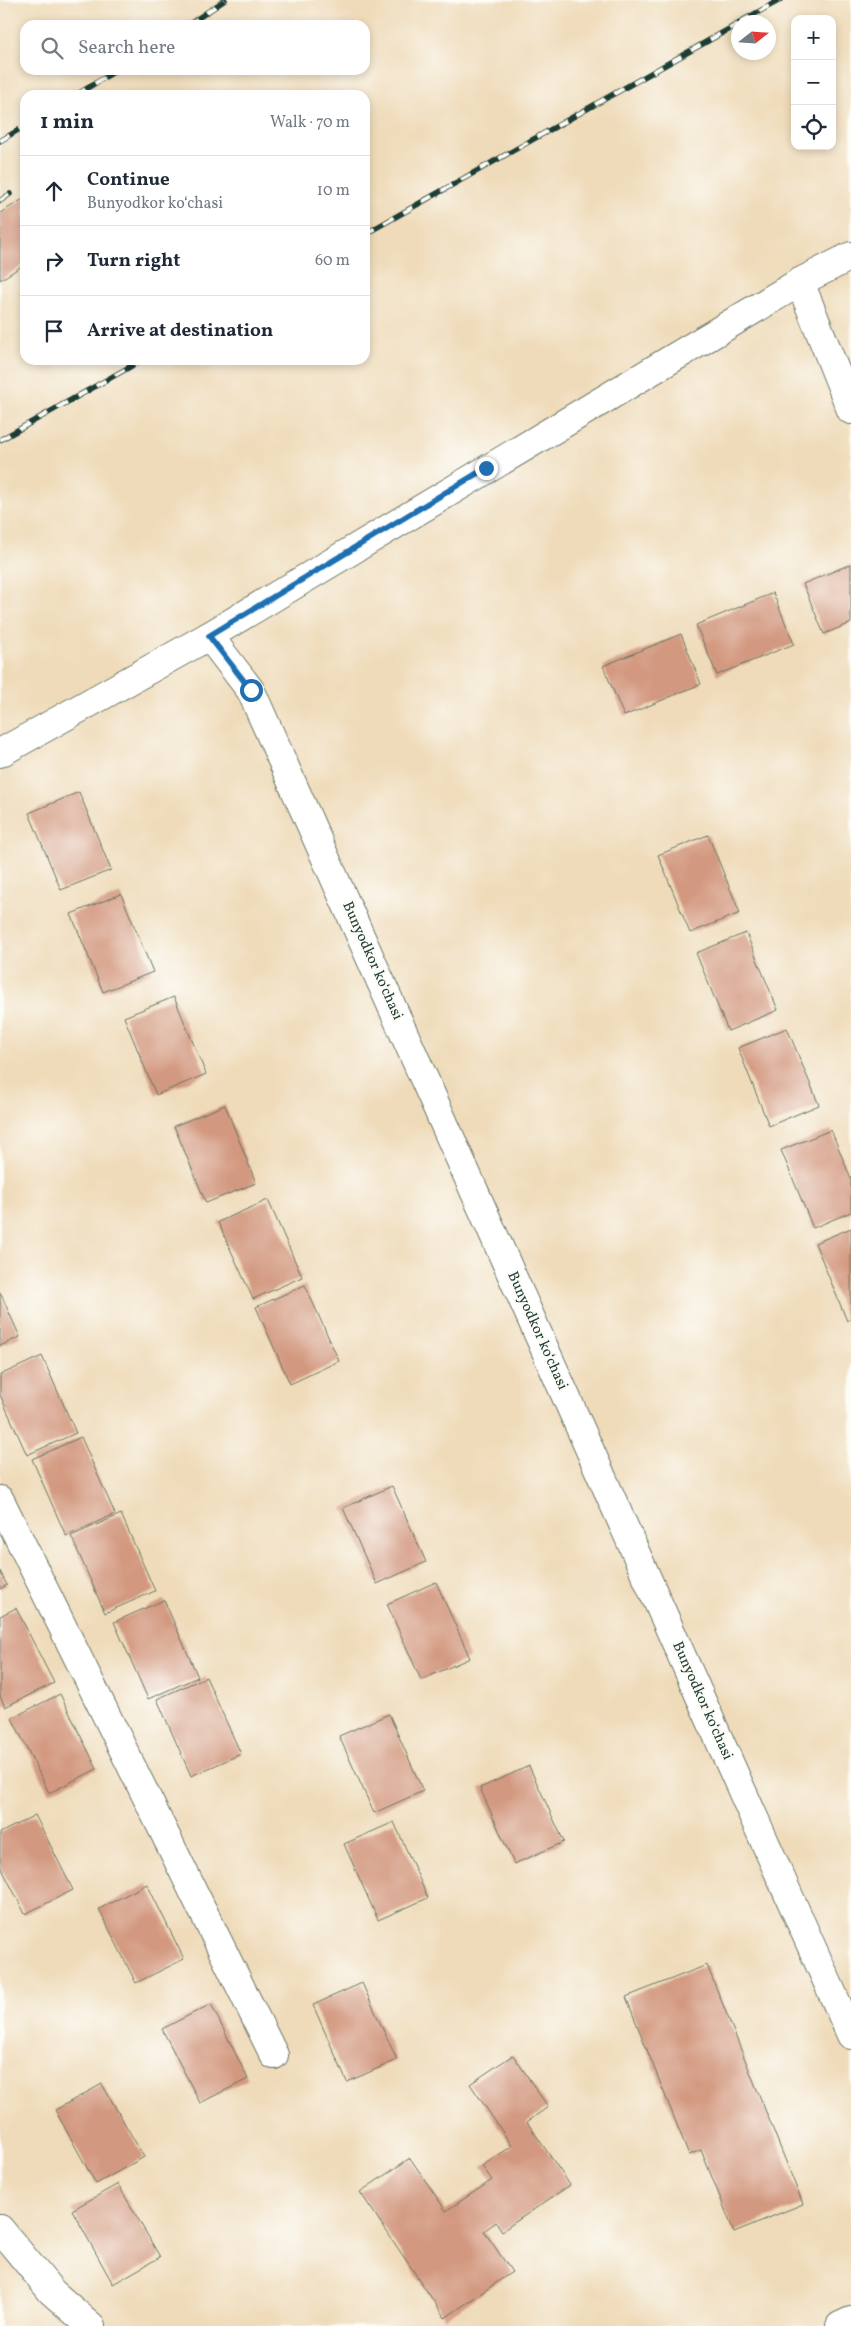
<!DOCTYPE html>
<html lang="en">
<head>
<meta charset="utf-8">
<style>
	body { margin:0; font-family:Vollkorn,serif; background:#f2f2f3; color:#1f2937 }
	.controls { position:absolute; right:15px; top:15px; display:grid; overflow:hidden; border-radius:10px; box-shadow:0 2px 8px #0003 }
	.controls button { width:45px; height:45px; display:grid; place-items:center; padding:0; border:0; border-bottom:1px solid #e0e1e3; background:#fff; color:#1f2937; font:25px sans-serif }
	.compass { position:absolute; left:731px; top:15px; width:45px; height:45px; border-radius:50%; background:#fff; box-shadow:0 2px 8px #0003; rotate:73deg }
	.stop { position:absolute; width:15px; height:15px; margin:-11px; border:4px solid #1f6fb2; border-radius:50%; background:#fff }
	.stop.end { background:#1f6fb2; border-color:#fff; box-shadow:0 1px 5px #0008 }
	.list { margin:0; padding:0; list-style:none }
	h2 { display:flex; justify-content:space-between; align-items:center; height:65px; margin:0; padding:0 20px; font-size:21px }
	h2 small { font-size:16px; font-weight:400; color:#747a83 }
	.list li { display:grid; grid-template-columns:32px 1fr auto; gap:15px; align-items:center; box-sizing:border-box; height:70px; padding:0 20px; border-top:1px solid #e0e1e3 }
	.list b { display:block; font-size:19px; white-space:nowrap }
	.list p { margin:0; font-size:16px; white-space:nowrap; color:#747a83 }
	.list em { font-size:16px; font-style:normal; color:#747a83 }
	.icon { flex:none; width:28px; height:28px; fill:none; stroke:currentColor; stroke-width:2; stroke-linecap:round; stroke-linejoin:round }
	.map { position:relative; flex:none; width:851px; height:2326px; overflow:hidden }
	.search { position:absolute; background:#fff; box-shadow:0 2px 8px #0003; left:20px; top:20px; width:350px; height:55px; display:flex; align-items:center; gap:12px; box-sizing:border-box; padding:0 18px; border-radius:15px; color:#747a83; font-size:19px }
	.panel { position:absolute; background:#fff; box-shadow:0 2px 8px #0003; left:20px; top:90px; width:350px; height:275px; border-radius:15px }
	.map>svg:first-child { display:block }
</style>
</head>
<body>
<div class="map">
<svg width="851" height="2326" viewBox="0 0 851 2326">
	<rect width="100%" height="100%" fill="#fdfcf7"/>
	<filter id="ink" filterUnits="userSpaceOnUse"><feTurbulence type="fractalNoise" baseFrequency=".02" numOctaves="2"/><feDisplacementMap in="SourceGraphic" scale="10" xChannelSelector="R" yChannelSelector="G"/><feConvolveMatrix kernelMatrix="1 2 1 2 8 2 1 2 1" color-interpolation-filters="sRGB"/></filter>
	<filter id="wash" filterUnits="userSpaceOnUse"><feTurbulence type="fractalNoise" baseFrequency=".0096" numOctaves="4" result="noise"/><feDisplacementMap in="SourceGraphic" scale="20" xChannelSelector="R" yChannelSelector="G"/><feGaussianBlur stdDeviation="1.12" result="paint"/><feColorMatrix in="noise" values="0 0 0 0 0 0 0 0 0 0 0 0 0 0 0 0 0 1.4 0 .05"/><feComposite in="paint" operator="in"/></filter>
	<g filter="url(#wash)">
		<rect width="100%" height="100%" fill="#efdbba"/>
		<g id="blocks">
			<g fill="#d39980">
				<path d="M25,198V264L0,280V213Z"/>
				<path d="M851,564V623L824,634L803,584Z"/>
				<path d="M773,593L794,644L717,675L696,625Z"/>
				<path d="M681,634L701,684L624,716L603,666Z"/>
				<path d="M79,792L111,870L61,890L29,813Z"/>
				<path d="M708,835L740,913L690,933L658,855Z"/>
				<path d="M121,894L153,972L103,992L71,914Z"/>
				<path d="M746,933L778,1010L728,1031L696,953Z"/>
				<path d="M174,997L206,1074L156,1095L124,1017Z"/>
				<path d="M787,1028L819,1105L769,1126L738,1048Z"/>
				<path d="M225,1105L256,1183L206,1203L174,1126Z"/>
				<path d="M831,1130L851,1179V1212L813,1228L781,1150Z"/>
				<path d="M268,1200L302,1277L253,1299L218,1222Z"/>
				<path d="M851,1228V1319L847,1321L815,1243Z"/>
				<path d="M305,1285L339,1361L290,1384L256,1307Z"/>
				<path d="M0,1292L20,1337L0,1346Z"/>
				<path d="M42,1356L76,1433L27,1455L0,1395V1375Z"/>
				<path d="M81,1437L115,1514L66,1536L32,1459Z"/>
				<path d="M392,1486L426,1562L377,1584L343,1508Z"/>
				<path d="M121,1514L155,1591L105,1613L71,1536Z"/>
				<path d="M0,1571L7,1585L0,1589Z"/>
				<path d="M436,1582L470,1658L421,1680L387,1604Z"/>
				<path d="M164,1600L198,1677L148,1699L114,1622Z"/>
				<path d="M16,1608L54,1683L5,1707L0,1696V1616Z"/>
				<path d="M206,1677L241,1754L191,1776L157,1699Z"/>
				<path d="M60,1694L97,1769L49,1793L12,1718Z"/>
				<path d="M389,1714L423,1791L374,1813L339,1736Z"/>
				<path d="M529,1766L564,1842L514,1864L480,1788Z"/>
				<path d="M35,1815L73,1890L25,1914L0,1865V1833Z"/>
				<path d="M394,1822L428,1898L378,1920L344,1844Z"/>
				<path d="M147,1884L184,1959L136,1983L99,1909Z"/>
				<path d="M707,1965L803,2204L734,2232L701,2150L689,2155L626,1997Z"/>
				<path d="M362,1983L397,2060L347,2082L313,2005Z"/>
				<path d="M211,2004L248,2079L200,2103L162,2029Z"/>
				<path d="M513,2055L548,2107L527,2122L570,2185L502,2231L496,2222L484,2231L512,2272L445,2318L360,2192L410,2158L446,2211L492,2180L482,2166L512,2146L470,2084Z"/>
				<path d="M102,2084L144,2157L96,2184L55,2110Z"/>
				<path d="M118,2184L160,2257L113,2284L72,2210Z"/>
			</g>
		</g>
	</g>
	<g filter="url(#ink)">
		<use href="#blocks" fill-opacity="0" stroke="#687463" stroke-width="1"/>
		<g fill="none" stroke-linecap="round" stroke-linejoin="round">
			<g stroke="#687463" stroke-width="30">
				<g id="street">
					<path d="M800,282L851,410"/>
					<path d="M0,753L209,636L800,282L851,256"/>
					<path d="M0,1500L274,2055"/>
					<path d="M0,2229L52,2292L91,2326"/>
					<path d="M840,2326L851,2321"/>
				</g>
			</g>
			<g stroke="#687463" stroke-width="30">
				<path id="secondary" d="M209,636L251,691L851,2035"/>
			</g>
			<use href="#street" stroke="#fff" stroke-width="28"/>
			<use href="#secondary" stroke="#fff" stroke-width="28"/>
			<g stroke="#1f3d34" stroke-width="5.5">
				<g id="rail">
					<path d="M740,22L780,0"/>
					<path d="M188,25L225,0"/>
					<path d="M76,95L117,70"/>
					<path d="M0,141L25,126"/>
					<path d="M0,201L10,194"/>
					<path d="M365,234L738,24"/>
					<path d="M0,440L142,360"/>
				</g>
			</g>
			<use href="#rail" stroke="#fdfcf7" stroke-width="4" stroke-dasharray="11" stroke-linecap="butt"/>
		</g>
	</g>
	<g fill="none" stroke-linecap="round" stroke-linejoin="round" filter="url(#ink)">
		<path stroke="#1f6fb2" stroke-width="6" d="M251,690L209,636L486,468"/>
	</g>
	<g text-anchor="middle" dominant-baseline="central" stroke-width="5" stroke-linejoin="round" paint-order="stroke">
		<g font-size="15" fill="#1f3d34" stroke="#fdfcf7">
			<text transform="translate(372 961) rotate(66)">Bunyodkor koʻchasi</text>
			<text transform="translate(537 1331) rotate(66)">Bunyodkor koʻchasi</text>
			<text transform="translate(702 1701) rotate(66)">Bunyodkor koʻchasi</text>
		</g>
	</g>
</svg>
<div class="controls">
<button>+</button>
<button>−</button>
<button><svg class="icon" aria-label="locate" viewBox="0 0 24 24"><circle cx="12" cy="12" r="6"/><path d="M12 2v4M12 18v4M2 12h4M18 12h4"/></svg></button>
</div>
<svg class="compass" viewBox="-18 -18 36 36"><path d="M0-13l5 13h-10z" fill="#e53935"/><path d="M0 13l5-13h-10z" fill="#747a83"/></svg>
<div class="stop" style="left:251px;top:690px"></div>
<div class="stop end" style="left:486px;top:468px"></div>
<div class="search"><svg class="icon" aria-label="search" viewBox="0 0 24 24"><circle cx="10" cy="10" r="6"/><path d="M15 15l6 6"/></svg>Search here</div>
<section class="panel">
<h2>1 min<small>Walk · 70 m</small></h2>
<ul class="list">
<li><svg class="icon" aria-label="ahead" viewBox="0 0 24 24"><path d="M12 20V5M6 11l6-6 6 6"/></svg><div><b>Continue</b><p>Bunyodkor koʻchasi</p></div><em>10 m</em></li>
<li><svg class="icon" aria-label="right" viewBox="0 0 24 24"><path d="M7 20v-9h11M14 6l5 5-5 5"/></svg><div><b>Turn right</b></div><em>60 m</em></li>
<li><svg class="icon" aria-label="arrive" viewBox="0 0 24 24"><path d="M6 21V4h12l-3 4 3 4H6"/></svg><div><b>Arrive at destination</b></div></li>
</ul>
</section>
</div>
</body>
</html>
